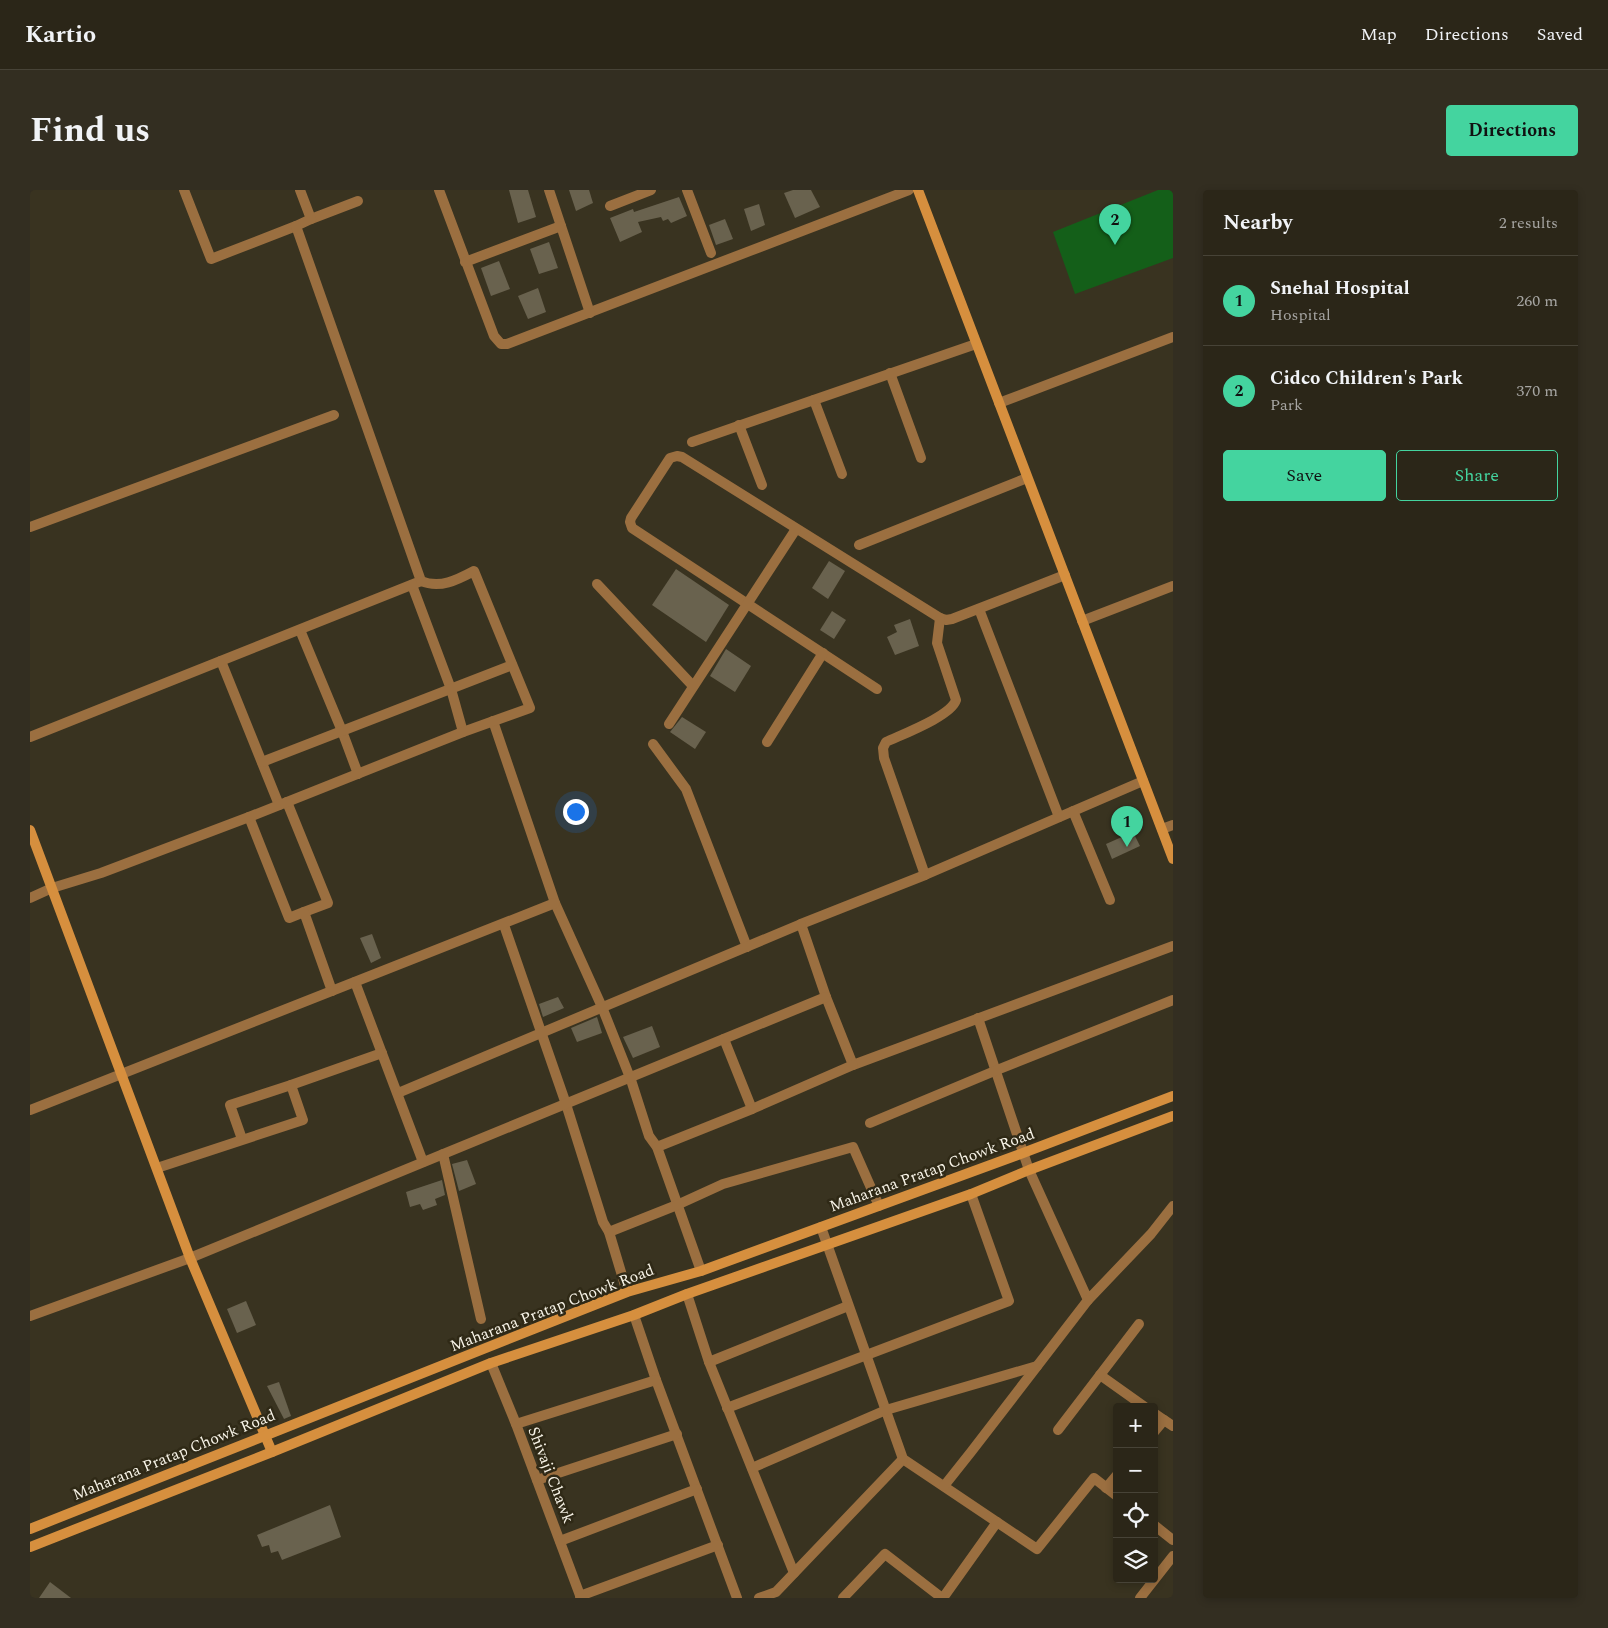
<!DOCTYPE html>
<html lang="en">
<head>
<meta charset="utf-8">
<style>
	body { margin:0; font-family:Spectral,serif; background:#332e21; color:#f1f3f6 }
	.controls { position:absolute; right:15px; bottom:15px; display:grid; overflow:hidden; border-radius:5px; box-shadow:0 2px 8px #0003 }
	.controls button { width:45px; height:45px; display:grid; place-items:center; padding:0; border:0; border-bottom:1px solid #474337; background:#2b2618; color:#f1f3f6; font:25px sans-serif }
	.you { position:absolute; left:545px; top:621px; width:18px; height:18px; margin:-12px; border:4px solid #fff; border-radius:50%; background:#1a73e8; box-shadow:0 0 0 8px #1a73e833 }
	.badge { display:grid; place-items:center; width:32px; height:32px; border-radius:50%; background:#44d49f; color:#111; font-size:16px; font-weight:700 }
	.pin { position:absolute; translate:-50% -41px; filter:drop-shadow(0 1px 2px #0008) }
	.pin::after { content:''; position:absolute; top:26px; width:18px; height:15px; background:inherit; clip-path:polygon(0 0,100% 0,50% 100%) }
	.list { margin:0; padding:0; list-style:none }
	h2 { display:flex; justify-content:space-between; align-items:center; height:65px; margin:0; padding:0 20px; font-size:21px }
	h2 small { font-size:16px; font-weight:400; color:#a6a5a2 }
	.list li { display:grid; grid-template-columns:32px 1fr auto; gap:15px; align-items:center; box-sizing:border-box; height:90px; padding:0 20px; border-top:1px solid #474337 }
	.list b { display:block; font-size:19px; white-space:nowrap }
	.list p { margin:0; font-size:16px; white-space:nowrap; color:#a6a5a2 }
	.list em { font-size:16px; font-style:normal; color:#a6a5a2 }
	.actions { display:flex; gap:10px; padding:15px 20px }
	.actions a { flex:1; padding:11px 0; border:1px solid #44d49f; border-radius:5px; text-align:center; font-size:18px; color:#44d49f }
	.actions .main { background:#44d49f; color:#111 }
	.icon { flex:none; width:28px; height:28px; fill:none; stroke:currentColor; stroke-width:2; stroke-linecap:round; stroke-linejoin:round }
	.map { position:relative; flex:none; width:1143px; height:1408px; overflow:hidden; border-radius:5px }
	header { display:flex; align-items:center; gap:30px; box-sizing:border-box; height:70px; padding:0 25px; background:#2b2618; border-bottom:1px solid #474337 }
	header strong { font-size:24px }
	nav { display:flex; gap:28px; margin-inline-start:auto; font-size:18px }
	.intro { display:flex; align-items:center; justify-content:space-between; box-sizing:border-box; height:120px; padding:0 30px }
	h1 { margin:0; font-size:35px }
	.button { padding:12px 22px; border-radius:5px; background:#44d49f; color:#111; font-size:18px; font-weight:700 }
	main { display:flex; gap:30px; padding:0 30px }
	aside { flex:1; background:#2b2618; border-radius:5px; box-shadow:0 2px 8px #0003 }
	.map>svg:first-child { display:block }
</style>
</head>
<body>
<header>
<strong>Kartio</strong>
<nav><a>Map</a><a>Directions</a><a>Saved</a></nav>
</header>
<div class="intro"><h1>Find us</h1><a class="button">Directions</a></div>
<main>
<div class="map">
<svg width="1143" height="1408" viewBox="0 0 1143 1408">
	<rect width="100%" height="100%" fill="#393320"/>
	<path fill="#145f19" d="M1128,0H1143V68L1045,104L1023,42Z"/>
	<g fill="#69624e">
		<path d="M479,0H498L506,27L488,33Z"/>
		<path d="M539,0H559L563,13L546,21Z"/>
		<path d="M763,0H781L790,17L765,28L754,3Z"/>
		<path d="M649,7L657,26L641,33L638,29L633,31L631,27L608,32L612,42L590,52L580,28L603,19L604,22Z"/>
		<path d="M729,14L735,35L721,41L714,19Z"/>
		<path d="M695,29L703,49L686,55L679,35Z"/>
		<path d="M519,52L528,78L509,84L500,59Z"/>
		<path d="M469,71L480,99L461,106L451,78Z"/>
		<path d="M508,98L516,122L498,129L488,106Z"/>
		<path d="M799,371L815,381L798,409L782,398Z"/>
		<path d="M646,379L699,415L676,452L622,415Z"/>
		<path d="M802,421L816,430L804,449L790,440Z"/>
		<path d="M880,429L889,456L865,465L857,447L867,442L864,435Z"/>
		<path d="M696,459L721,476L705,502L680,486Z"/>
		<path d="M652,527L676,542L665,559L640,542Z"/>
		<path d="M1103,642L1110,656L1082,669L1076,654Z"/>
		<path d="M342,744L351,768L341,773L330,748Z"/>
		<path d="M528,807L534,818L513,827L509,814Z"/>
		<path d="M567,827L572,843L547,852L541,838Z"/>
		<path d="M622,836L630,857L603,868L593,847Z"/>
		<path d="M437,970L446,994L429,1001L422,974Z"/>
		<path d="M412,990L415,1005L405,1009L407,1015L393,1020L390,1014L380,1017L376,1002Z"/>
		<path d="M216,1111L226,1135L207,1143L197,1119Z"/>
		<path d="M249,1192L261,1226L254,1229L237,1196Z"/>
		<path d="M300,1315L311,1347L252,1370L248,1361L241,1363L239,1355L232,1357L227,1345Z"/>
		<path d="M20,1392L41,1408H9Z"/>
	</g>
	<g fill="none" stroke-linecap="round" stroke-linejoin="round">
		<g stroke="#9b6f40" stroke-width="10">
			<path d="M154,0L181,69L266,36"/>
			<path d="M409,0L464,146L471,154H477L879,0"/>
			<path d="M519,0L560,123"/>
			<path d="M657,0L681,63"/>
			<path d="M580,16L621,0"/>
			<path d="M281,29L328,11"/>
			<path d="M435,72L531,36"/>
			<path d="M860,183L891,268"/>
			<path d="M784,210L812,284"/>
			<path d="M969,213L1143,147"/>
			<path d="M709,235L732,295"/>
			<path d="M662,252L946,154"/>
			<path d="M0,337L304,225"/>
			<path d="M829,355L997,288"/>
			<path d="M567,394L663,496"/>
			<path d="M382,395L421,499L433,542"/>
			<path d="M949,419L1029,627"/>
			<path d="M1052,431L1143,396"/>
			<path d="M270,440L312,541L328,584"/>
			<path d="M191,471L249,615"/>
			<path d="M847,499L602,338L600,332L601,328L640,268L647,266L652,267L910,428L916,430L922,429L1035,385"/>
			<path d="M463,531L525,713L572,817L601,890L619,946L627,957L671,1081"/>
			<path d="M639,534L766,339"/>
			<path d="M0,547L391,391L266,36L281,29L270,0"/>
			<path d="M737,552L793,463"/>
			<path d="M623,554L656,599L717,757"/>
			<path d="M232,572L482,475"/>
			<path d="M1113,591L895,685L771,734L796,807L823,875L1143,756"/>
			<path d="M257,612L298,713L274,722"/>
			<path d="M1043,621L1080,710"/>
			<path d="M219,627L259,728L274,722L302,801"/>
			<path d="M1132,639L1143,635"/>
			<path d="M895,685L854,568L853,558L856,552C873,544 921,526 926,510L907,453L910,428"/>
			<path d="M0,708L22,698L71,683L219,627L433,542L500,518L444,381C427,390 410,399 391,391"/>
			<path d="M474,735L536,914L573,1032L579,1042L597,1102"/>
			<path d="M325,792L393,972"/>
			<path d="M948,828L999,980L1058,1110L1121,1044L1143,1016"/>
			<path d="M694,849L722,919"/>
			<path d="M368,903L771,734"/>
			<path d="M0,920L525,713"/>
			<path d="M840,933L967,880L1143,810"/>
			<path d="M212,949L200,915L261,895"/>
			<path d="M627,957L722,919L823,875"/>
			<path d="M413,964L451,1129"/>
			<path d="M127,978L273,930L261,895L352,863"/>
			<path d="M791,1037L873,1269L1007,1359L1064,1288L1087,1306"/>
			<path d="M579,1042L647,1015L693,994L823,957L849,1016"/>
			<path d="M657,1104L679,1172L764,1383"/>
			<path d="M604,1125L626,1190L707,1408"/>
			<path d="M0,1126L160,1068L796,807"/>
			<path d="M679,1172L818,1116"/>
			<path d="M461,1173L486,1234L551,1408"/>
			<path d="M1070,1185L1115,1217"/>
			<path d="M697,1218L979,1111L941,1004"/>
			<path d="M1124,1223L1134,1230"/>
			<path d="M486,1234L626,1190"/>
			<path d="M1028,1240L1109,1134"/>
			<path d="M1124,1242L1134,1230L1143,1236"/>
			<path d="M722,1278L856,1220L1007,1176"/>
			<path d="M507,1290L647,1244"/>
			<path d="M914,1296L941,1262L1058,1110"/>
			<path d="M1076,1298L1087,1285"/>
			<path d="M1124,1335L1143,1350"/>
			<path d="M530,1351L667,1299"/>
			<path d="M550,1406L688,1355"/>
			<path d="M729,1408L746,1402L873,1269"/>
			<path d="M813,1408L855,1364L912,1408"/>
			<path d="M913,1408L967,1332"/>
			<path d="M1110,1408L1143,1366"/>
		</g>
		<g stroke="#d68f3e" stroke-width="10">
			<path d="M888,0L1143,669"/>
			<path d="M0,640L160,1068L242,1262"/>
			<path d="M0,1339L597,1102L671,1081L993,963L1143,906"/>
			<path d="M0,1357L242,1262L461,1173L604,1125L657,1104L941,1004L999,980L1143,926"/>
		</g>
	</g>
	<g text-anchor="middle" dominant-baseline="central" stroke-width="5" stroke-linejoin="round" paint-order="stroke">
		<g font-size="16" fill="#f8f4e8" stroke="#2f2916">
			<text transform="translate(902 980) rotate(-20)">Maharana Pratap Chowk Road</text>
			<text transform="translate(522 1118) rotate(-21)">Maharana Pratap Chowk Road</text>
			<text transform="translate(144 1265) rotate(-22)">Maharana Pratap Chowk Road</text>
			<text transform="translate(521 1285) rotate(69)">Shivaji Chawk</text>
		</g>
	</g>
</svg>
<div class="controls">
<button>+</button>
<button>−</button>
<button><svg class="icon" aria-label="locate" viewBox="0 0 24 24"><circle cx="12" cy="12" r="6"/><path d="M12 2v4M12 18v4M2 12h4M18 12h4"/></svg></button>
<button><svg class="icon" aria-label="layers" viewBox="0 0 24 24"><path d="M12 4l9 5-9 5-9-5zM3 14l9 5 9-5"/></svg></button>
</div>
<div class="you"></div>
<div class="pin badge" style="left:1097px;top:657px">1</div>
<div class="pin badge" style="left:1085px;top:55px">2</div>
</div>
<aside>
<h2>Nearby<small>2 results</small></h2>
<ul class="list">
<li><span class="badge">1</span><div><b>Snehal Hospital</b><p>Hospital</p></div><em>260 m</em></li>
<li><span class="badge">2</span><div><b>Cidco Children's Park</b><p>Park</p></div><em>370 m</em></li>
</ul>
<div class="actions"><a class="main">Save</a><a>Share</a></div>
</aside>
</main>
</body>
</html>
